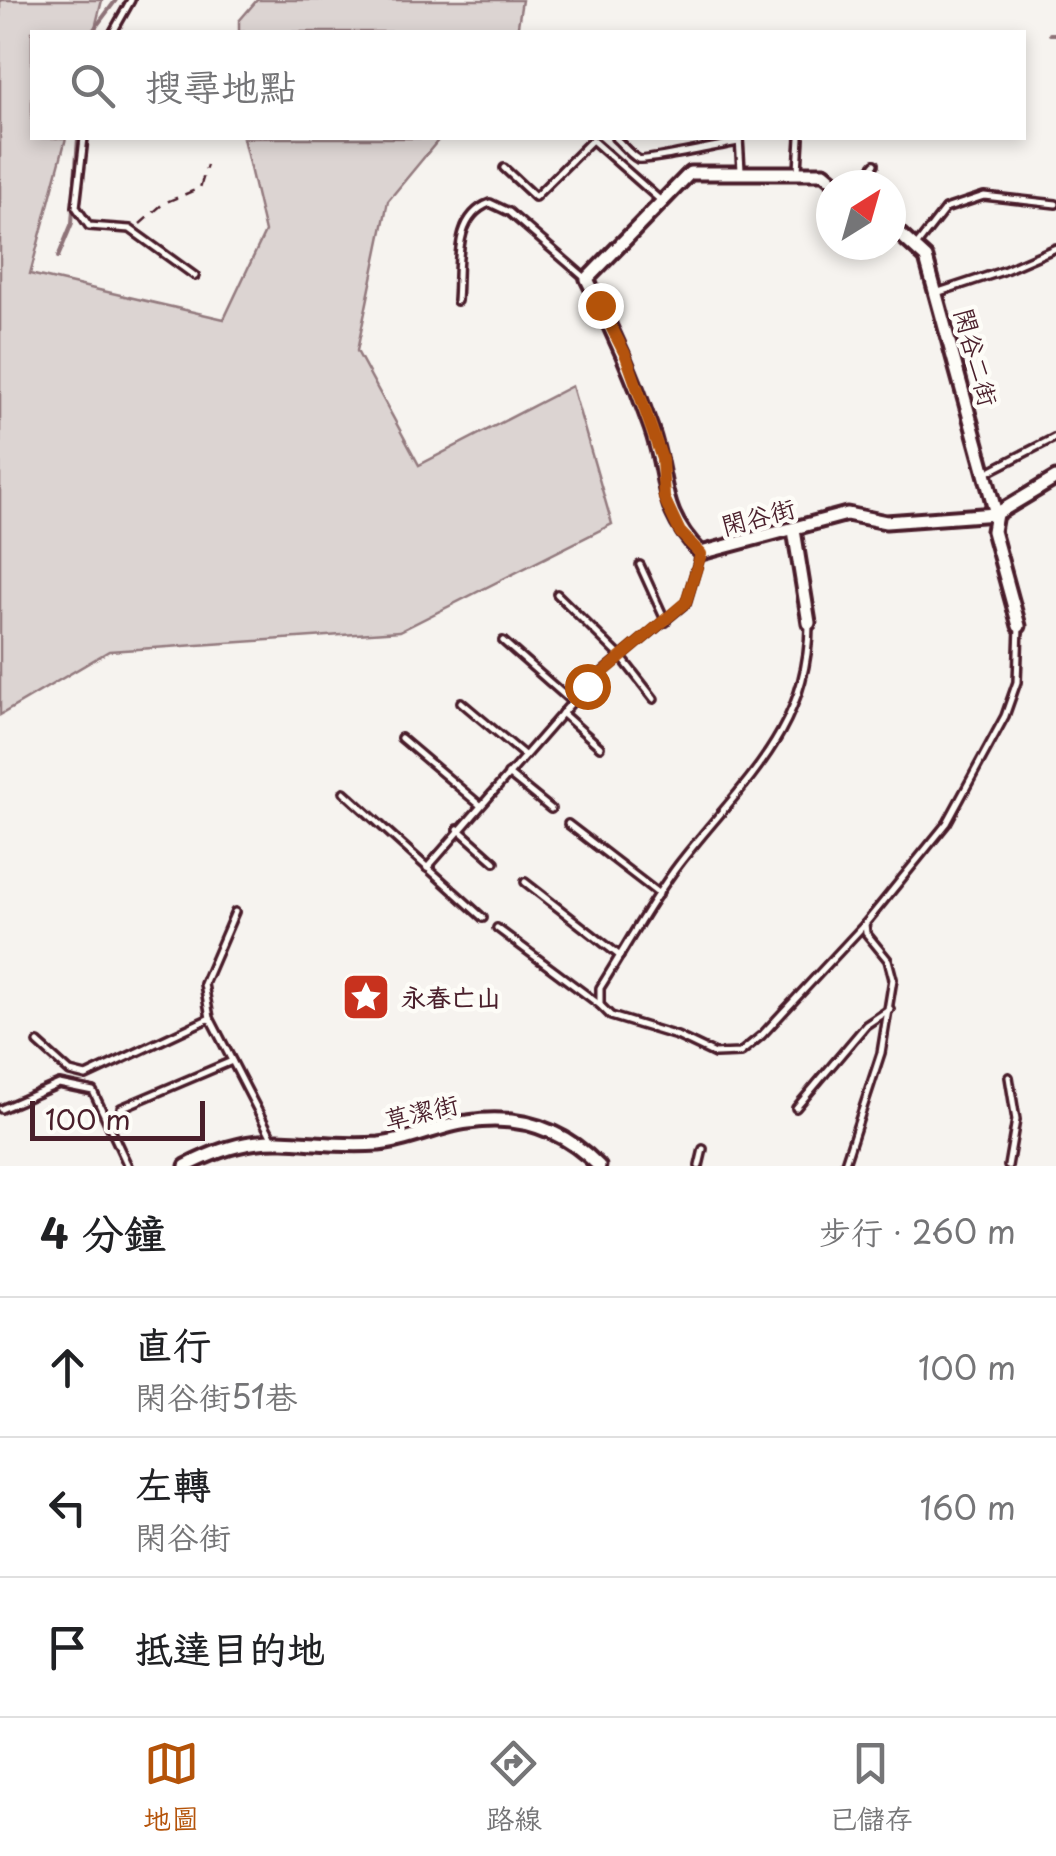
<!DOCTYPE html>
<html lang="zh-TW">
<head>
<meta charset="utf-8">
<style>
	body { margin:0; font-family:"Playpen Sans","LXGW WenKai TC",sans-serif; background:#f2f2f2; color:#202124 }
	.compass { position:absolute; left:816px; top:170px; width:90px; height:90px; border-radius:50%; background:#fff; box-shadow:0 5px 15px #0003; rotate:37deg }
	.scale { position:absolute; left:30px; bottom:25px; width:175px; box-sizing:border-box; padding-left:10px; border:5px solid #4a1f2b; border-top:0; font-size:28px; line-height:35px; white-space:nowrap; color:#4a1f2b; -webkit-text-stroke:8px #fdfcf7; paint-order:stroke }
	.stop { position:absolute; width:30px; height:30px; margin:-22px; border:8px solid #b45309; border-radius:50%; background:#fff }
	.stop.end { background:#b45309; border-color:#fff; box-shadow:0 2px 10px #0008 }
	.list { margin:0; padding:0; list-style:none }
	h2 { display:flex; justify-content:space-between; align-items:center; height:130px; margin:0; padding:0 40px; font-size:42px }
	h2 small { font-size:32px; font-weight:400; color:#757577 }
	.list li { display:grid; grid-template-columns:65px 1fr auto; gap:30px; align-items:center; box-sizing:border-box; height:140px; padding:0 40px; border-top:2px solid #e0e0e0 }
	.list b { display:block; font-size:38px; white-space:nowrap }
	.list p { margin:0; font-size:32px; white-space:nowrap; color:#757577 }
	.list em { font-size:32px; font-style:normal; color:#757577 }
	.icon { flex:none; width:55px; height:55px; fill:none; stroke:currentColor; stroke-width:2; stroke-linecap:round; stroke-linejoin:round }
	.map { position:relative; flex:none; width:1056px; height:1166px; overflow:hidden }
	.search { position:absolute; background:#fff; box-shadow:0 5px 15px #0003; left:30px; right:30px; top:30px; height:110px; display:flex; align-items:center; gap:25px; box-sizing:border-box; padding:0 35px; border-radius:0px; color:#757577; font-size:38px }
	.sheet { height:550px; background:#fff }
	nav { display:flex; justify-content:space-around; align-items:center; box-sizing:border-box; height:140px; border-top:2px solid #e0e0e0; background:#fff; font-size:28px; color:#757577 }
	nav a { display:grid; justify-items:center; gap:5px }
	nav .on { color:#b45309 }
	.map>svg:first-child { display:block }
</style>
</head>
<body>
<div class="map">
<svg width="1056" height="1166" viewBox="0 0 1056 1166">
	<rect width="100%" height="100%" fill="#f6f3ef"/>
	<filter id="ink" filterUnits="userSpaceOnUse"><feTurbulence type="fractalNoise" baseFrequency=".01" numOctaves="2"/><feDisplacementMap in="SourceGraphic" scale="20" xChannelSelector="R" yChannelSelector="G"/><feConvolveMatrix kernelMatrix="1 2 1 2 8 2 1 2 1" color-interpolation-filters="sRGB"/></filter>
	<g filter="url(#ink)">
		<g fill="#dcd4d2" stroke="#937a7e" stroke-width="2.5">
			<path d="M0,0H102L94,32H32V138H66L30,274L224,319L265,232L243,138H440L388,201L357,351L419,465L572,386L612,524L400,631L109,651L0,715Z"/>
			<path d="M257,0H522L517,32H239V21Z"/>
		</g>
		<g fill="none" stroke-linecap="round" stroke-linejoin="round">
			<g stroke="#8e7378" stroke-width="4">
				<path d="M92,32L116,0"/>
				<path d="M1050,34H1056"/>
				<path d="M58,257L72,223L78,138"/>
			</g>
			<g stroke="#4a1f2b" stroke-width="12">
				<g id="service">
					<path d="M113,32L131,0"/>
					<path d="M84,138L76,207L89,226L130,229L195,276"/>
					<path d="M615,138C622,144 630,155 638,159C643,162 725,144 739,142"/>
					<path d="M739,138L741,170"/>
					<path d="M504,168L535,197L592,140L660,200"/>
					<path d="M798,170L800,138"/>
					<path d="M858,185L875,164"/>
					<path d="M917,245L945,209L984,196L1056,204"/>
					<path d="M939,292L1003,271L1056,248"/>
					<path d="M457,301C460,265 452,217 490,203L509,212L584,277"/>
					<path d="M988,472L1056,437"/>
					<path d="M640,565L666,622"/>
					<path d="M557,594L622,658L654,699"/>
					<path d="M809,626C808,732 739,786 679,864C650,902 626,947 600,988V1005L611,1016L677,1036L715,1054L740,1053L762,1035L865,924L947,823L1005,716L1017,682L1019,626"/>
					<path d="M503,641L572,702"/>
					<path d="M461,702L524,755"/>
					<path d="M562,713L600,747"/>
					<path d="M401,738L480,805"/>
					<path d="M508,774L551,809"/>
					<path d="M344,792L483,918"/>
					<path d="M568,824L659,894"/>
					<path d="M458,829L495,862"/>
					<path d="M427,868L587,685L686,603L700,556"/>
					<path d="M525,882L620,956"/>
					<path d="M235,912L204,984L210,1018L272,1138"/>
					<path d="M497,928L600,1005"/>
					<path d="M38,1043L70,1072L86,1076L210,1018"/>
					<path d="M121,1108L232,1061"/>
					<path d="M796,1108L866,1025L890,1009"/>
					<path d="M1,1109L59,1084L93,1091L128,1166"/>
					<path d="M699,1166L703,1149"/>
					<path d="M844,1166L881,1053L893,979L888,960L866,933L865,924"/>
					<path d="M1008,1166L1016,1120L1009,1077"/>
				</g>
			</g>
			<g stroke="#4a1f2b" stroke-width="19">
				<g id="minor">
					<path d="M838,185L824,173H690L587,279C612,328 633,376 651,428C670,482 657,508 701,553L847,514L886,522L996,514L1056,478"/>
					<path d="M891,226L926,258L996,514L993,531L1019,626"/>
					<path d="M794,530L809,623"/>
					<path d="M186,1166C268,1123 298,1150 379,1144C410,1141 437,1126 468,1122C519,1114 563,1129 599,1166"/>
				</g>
			</g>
			<path stroke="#4a1f2b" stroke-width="2.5" stroke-dasharray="10 8" stroke-linecap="butt" d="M140,224L164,203L200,188L207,165"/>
			<use href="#service" stroke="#fdfcf7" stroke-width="5"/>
			<use href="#minor" stroke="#fdfcf7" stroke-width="11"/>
		</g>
	</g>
	<g fill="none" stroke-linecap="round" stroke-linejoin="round" filter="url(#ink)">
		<path stroke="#b45309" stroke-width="12" d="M587,686L686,602L701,554L680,532L664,498L662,459L626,356L600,305"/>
	</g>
	<defs>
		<g id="sight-square" transform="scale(2.5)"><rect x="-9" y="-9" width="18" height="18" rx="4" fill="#c8321e" stroke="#fdfcf7"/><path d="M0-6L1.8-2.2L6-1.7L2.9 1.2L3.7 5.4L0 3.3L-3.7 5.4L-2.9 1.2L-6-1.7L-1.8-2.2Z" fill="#fff"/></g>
	</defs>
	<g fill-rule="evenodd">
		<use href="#sight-square" x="366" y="997"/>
	</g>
	<g text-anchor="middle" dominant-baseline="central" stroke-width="9" stroke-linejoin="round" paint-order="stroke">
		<g font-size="25" fill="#4a1f2b" stroke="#fdfcf7">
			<text transform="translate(977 357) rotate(75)">閑谷二街</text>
			<text transform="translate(758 516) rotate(-15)">閑谷街</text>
			<text transform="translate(421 1111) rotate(-13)">草潔街</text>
		</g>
		<g font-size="25" font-weight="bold" fill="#4a1f2b" stroke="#fdfcf7" text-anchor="start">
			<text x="401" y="997">永春亡山</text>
		</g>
	</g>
</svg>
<svg class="compass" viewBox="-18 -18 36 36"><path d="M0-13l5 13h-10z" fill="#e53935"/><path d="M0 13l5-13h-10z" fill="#757577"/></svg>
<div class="scale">100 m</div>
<div class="stop" style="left:587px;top:686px"></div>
<div class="stop end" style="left:600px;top:305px"></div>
<div class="search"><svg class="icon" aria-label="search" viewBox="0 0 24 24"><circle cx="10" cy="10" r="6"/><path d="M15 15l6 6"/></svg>搜尋地點</div>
</div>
<section class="sheet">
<h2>4 分鐘<small>步行 · 260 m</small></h2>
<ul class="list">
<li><svg class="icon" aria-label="ahead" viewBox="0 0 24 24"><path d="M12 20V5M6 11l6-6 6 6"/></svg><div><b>直行</b><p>閑谷街51巷</p></div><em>100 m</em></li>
<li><svg class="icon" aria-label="left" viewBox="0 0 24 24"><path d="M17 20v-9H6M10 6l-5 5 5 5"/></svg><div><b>左轉</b><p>閑谷街</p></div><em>160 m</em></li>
<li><svg class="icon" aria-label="arrive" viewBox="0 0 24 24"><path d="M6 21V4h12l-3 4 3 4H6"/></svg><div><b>抵達目的地</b></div></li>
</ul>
</section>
<nav>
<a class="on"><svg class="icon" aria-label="map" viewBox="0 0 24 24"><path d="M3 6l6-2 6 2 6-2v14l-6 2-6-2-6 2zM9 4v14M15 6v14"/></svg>地圖</a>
<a><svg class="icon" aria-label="directions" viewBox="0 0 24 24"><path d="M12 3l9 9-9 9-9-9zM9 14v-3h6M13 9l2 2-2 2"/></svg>路線</a>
<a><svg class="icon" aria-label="saved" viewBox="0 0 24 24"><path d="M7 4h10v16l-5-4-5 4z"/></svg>已儲存</a>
</nav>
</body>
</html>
